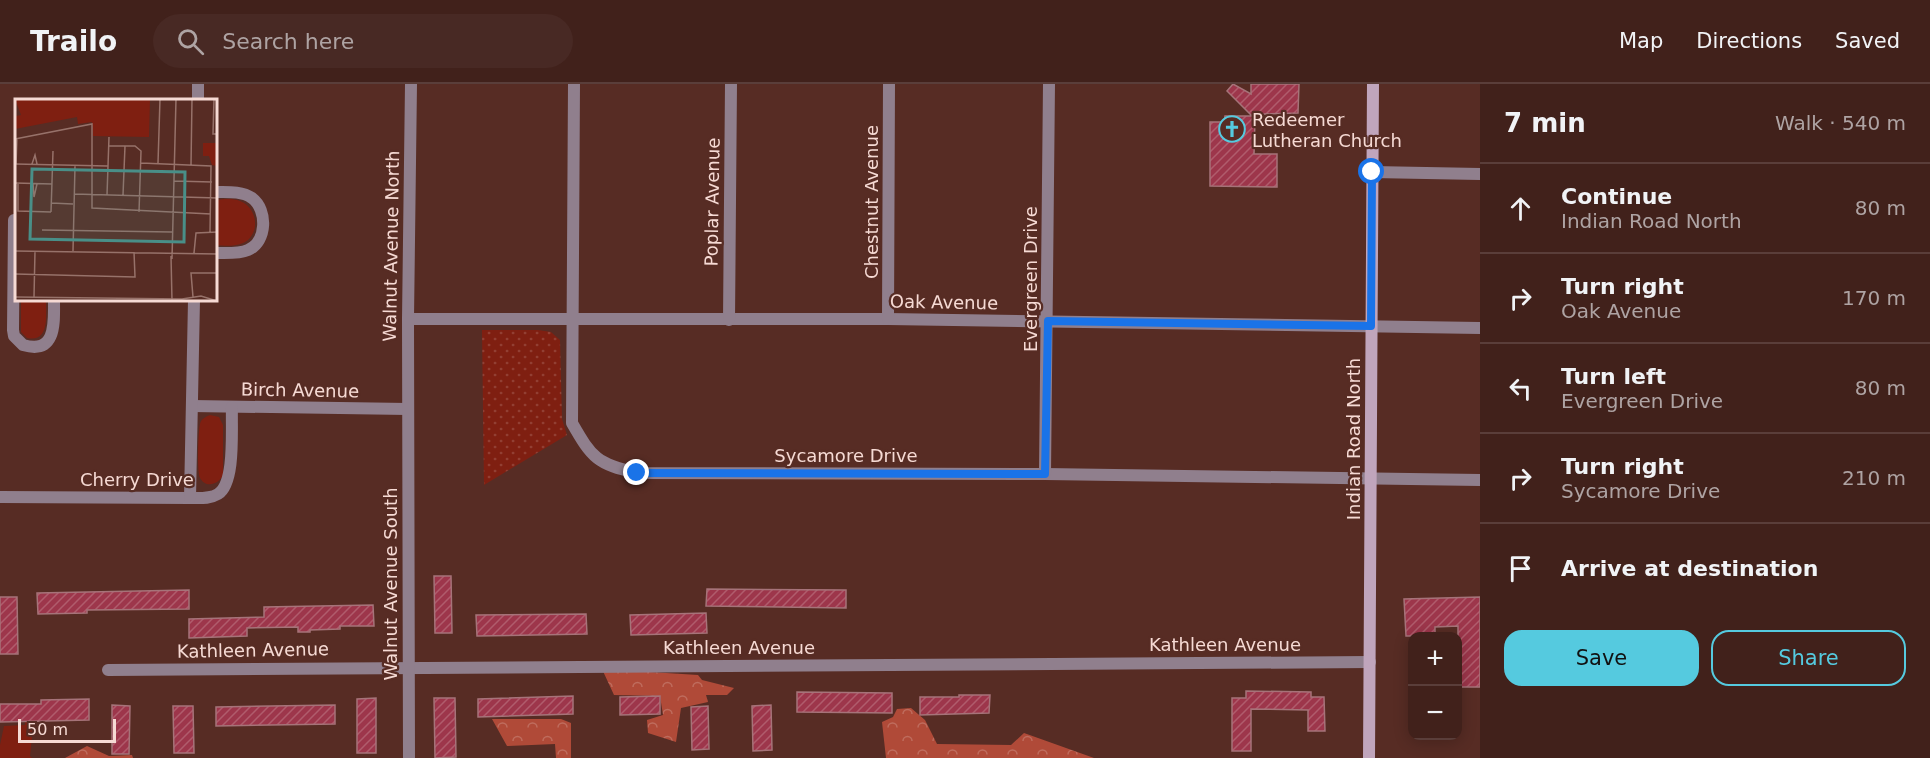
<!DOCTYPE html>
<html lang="en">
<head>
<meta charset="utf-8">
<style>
	body { margin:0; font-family:"DejaVu Sans",sans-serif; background:#482924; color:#f1f3f6 }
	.controls { position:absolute; right:18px; bottom:18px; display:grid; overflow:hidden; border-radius:12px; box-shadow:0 3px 15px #0003 }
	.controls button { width:54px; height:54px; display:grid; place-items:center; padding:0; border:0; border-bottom:2px solid #5a3e3a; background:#41211b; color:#f1f3f6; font:30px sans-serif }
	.scale { position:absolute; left:18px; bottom:15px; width:98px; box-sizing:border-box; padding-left:6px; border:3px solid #f6dad4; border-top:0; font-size:16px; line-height:21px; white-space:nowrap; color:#f6dad4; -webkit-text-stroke:4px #572c24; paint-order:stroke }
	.stop { position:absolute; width:18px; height:18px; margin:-14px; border:4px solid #1a73e8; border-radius:50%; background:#fff }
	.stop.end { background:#1a73e8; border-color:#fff; box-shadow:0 2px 6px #0008 }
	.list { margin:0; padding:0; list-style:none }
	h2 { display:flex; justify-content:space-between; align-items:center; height:78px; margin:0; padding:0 24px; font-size:26px }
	h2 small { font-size:20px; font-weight:400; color:#aea3a3 }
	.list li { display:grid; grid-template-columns:39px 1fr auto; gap:18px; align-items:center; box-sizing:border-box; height:90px; padding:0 24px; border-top:2px solid #5a3e3a }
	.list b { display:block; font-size:22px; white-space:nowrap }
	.list p { margin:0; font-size:20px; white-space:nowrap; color:#aea3a3 }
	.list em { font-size:20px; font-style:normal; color:#aea3a3 }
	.actions { display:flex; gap:12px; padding:18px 24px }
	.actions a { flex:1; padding:14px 0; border:2px solid #55cadf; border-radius:18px; text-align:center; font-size:21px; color:#55cadf }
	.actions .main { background:#55cadf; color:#111 }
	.icon { flex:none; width:33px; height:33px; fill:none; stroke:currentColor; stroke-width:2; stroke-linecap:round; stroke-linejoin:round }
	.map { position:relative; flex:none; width:1480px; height:674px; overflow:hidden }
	header { display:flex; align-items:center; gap:36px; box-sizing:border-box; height:84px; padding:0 30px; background:#41211b; border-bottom:2px solid #5a3e3a }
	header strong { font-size:28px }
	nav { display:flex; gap:33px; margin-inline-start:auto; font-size:21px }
	.search { width:420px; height:54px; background:#482924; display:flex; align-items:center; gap:15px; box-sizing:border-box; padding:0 21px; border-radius:33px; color:#aea3a3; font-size:22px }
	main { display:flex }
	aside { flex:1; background:#41211b }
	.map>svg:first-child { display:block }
</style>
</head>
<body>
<header>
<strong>Trailo</strong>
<div class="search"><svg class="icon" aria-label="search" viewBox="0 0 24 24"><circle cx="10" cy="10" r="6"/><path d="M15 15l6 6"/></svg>Search here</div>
<nav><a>Map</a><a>Directions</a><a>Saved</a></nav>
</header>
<main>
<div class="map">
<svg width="1480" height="674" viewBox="0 0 1480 674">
	<defs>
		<pattern id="forest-crowns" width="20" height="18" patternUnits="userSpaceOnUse" patternTransform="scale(1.5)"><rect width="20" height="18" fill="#b04a38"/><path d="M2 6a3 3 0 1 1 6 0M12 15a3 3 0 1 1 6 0" fill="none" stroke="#bf6c5d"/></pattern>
		<pattern id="park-dots" width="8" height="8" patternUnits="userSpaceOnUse" patternTransform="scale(1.5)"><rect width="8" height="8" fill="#7f1f11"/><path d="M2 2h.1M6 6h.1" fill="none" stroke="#923f33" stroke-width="1.8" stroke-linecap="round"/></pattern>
		<pattern id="building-hatch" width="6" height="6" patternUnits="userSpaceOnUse" patternTransform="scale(1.5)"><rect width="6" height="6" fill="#9d364b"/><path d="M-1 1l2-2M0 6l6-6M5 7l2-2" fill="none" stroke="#b05c6c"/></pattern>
	</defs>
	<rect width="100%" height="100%" fill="#572c24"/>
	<g fill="#7f1f11">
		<path d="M216,116C223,115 233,114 240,117C255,122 261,144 248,156C240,163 226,162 216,161Z"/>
		<path d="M21,216H46C46,231 50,259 27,254L21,248Z"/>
		<path d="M210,331L219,333L223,341V391C219,400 206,405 200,394C197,388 198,348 200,340C201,335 205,333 210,331Z"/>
		<path d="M27,628L34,634L30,672L32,674H0V661L4,642L25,641Z"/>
	</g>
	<g fill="url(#forest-crowns)">
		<path d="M602,585L698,591L702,596L734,604L727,611H706L708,618L681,624L676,658L648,649L647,636L663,631L660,612L614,611Z"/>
		<path d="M911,624L925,636L937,660L1011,661L1024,649L1094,674H886L882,638L893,633L897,625Z"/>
		<path d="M492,635H561L571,639V674H556L555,660L507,662Z"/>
		<path d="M87,662L109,672L132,671L133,674H65Z"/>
	</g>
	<path fill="url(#park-dots)" d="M482,246H538L551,248L560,256L562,335L567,351L484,401Z"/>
	<g fill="url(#building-hatch)" stroke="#a67379" stroke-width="1.5">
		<path d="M1233,0L1251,10V0H1299L1298,29L1264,30L1257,37L1255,35L1254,70H1277V103L1210,102V38H1224L1225,32H1252L1227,7Z"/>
		<path d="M434,492H451L452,549H435Z"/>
		<path d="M707,505L846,506V524L706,522Z"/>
		<path d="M189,506V525L87,526V529L38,530L37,509Z"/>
		<path d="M0,513H17L18,570H0Z"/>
		<path d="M1480,513V603H1458V542L1435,543V552H1406L1404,515Z"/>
		<path d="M373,521L374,542H340V545L310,546V548H298V543L247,544V552L189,554V535L264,533V523Z"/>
		<path d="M706,529L707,549L631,551L630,531Z"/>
		<path d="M586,530L587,550L477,552L476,531Z"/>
		<path d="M1246,607L1311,608V613H1324L1325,647H1308V626L1251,625V667H1232V614H1246Z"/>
		<path d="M797,608L892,609V629L797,628Z"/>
		<path d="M959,611H990L989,629L920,631V613H959Z"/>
		<path d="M573,612V630L478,633V615Z"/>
		<path d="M660,612V630L620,631V613Z"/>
		<path d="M376,614V669H357V615Z"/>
		<path d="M434,614H455L456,673L435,674Z"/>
		<path d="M89,615V636L0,638V620H41V616Z"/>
		<path d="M112,621L130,622L129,670H112Z"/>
		<path d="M335,621V640L216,642V623Z"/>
		<path d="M771,621L772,666L753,667L752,622Z"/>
		<path d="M173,622H193L194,669H174Z"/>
		<path d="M708,622L709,665L692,666L691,623Z"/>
	</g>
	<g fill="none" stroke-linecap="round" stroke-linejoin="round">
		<g stroke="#907f8d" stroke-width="12">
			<path d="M574,0L572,339C592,374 597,380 637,389L1045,390L1480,396"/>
			<path d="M198,16V0"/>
			<path d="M1372,88L1480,90"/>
			<path d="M216,108C228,108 242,107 252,114C268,126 267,158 248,166C239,170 226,169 216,169"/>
			<path d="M14,136L13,246L14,252L23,261C57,271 54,238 54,216"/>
			<path d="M408,235H888L1480,244"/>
			<path d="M888,235L889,0"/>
			<path d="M729,236L731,0"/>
			<path d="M192,322L408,325"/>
			<path d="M1045,390L1049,0"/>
			<path d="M0,413L190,414C200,414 210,415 218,410C236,399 231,343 232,323"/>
			<path d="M190,414L194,216"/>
			<path d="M108,586L1370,578"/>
			<path d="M409,674L408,235L411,0"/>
		</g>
		<path stroke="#c0a5bc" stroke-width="12" d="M1369,674L1373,0"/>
	</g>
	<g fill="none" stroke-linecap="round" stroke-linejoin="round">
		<path stroke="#1a73e8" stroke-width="8" d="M637,389L1045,390L1048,237L1371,242L1372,88"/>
	</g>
	<defs>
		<g id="church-ring" transform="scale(1.35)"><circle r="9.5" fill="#572c24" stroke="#55cadf" stroke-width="1.5"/><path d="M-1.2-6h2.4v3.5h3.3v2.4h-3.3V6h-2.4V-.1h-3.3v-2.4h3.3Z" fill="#55cadf"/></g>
	</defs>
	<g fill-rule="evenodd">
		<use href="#church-ring" x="1232" y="45"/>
	</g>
	<g text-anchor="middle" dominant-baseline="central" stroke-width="4.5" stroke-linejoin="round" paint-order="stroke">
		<g font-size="18" fill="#f6dad4" stroke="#572c24" text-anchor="start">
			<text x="1252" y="35">Redeemer<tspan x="1252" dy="21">Lutheran Church</tspan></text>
		</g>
		<g font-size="18" fill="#f6dad4" stroke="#572c24">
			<text transform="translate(712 118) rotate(-89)">Poplar Avenue</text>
			<text transform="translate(871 118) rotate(-90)">Chestnut Avenue</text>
			<text transform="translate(391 162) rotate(-89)">Walnut Avenue North</text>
			<text transform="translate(1030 195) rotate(-90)">Evergreen Drive</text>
			<text transform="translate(944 218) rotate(1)">Oak Avenue</text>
			<text transform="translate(300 306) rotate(1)">Birch Avenue</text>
			<text transform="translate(1353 355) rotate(-90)">Indian Road North</text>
			<text x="846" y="371">Sycamore Drive</text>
			<text x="137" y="395">Cherry Drive</text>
			<text transform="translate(390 500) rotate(-90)">Walnut Avenue South</text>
			<text x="1225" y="560">Kathleen Avenue</text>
			<text x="739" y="563">Kathleen Avenue</text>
			<text transform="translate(253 566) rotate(-1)">Kathleen Avenue</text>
		</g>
	</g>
	<g transform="translate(15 15)">
		<rect width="202" height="202" fill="#572c24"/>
		<path d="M0,0H135L134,38L78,37L77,23L63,25L62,18L0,30L1,17L6,16ZM188,44H202V67L197,66L194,57H188Z" fill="#7f1f11"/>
		<path fill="none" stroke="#97726a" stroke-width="1.5" d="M199,0L198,35H203M0,40L77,25V109L196,115M93,47H120L126,52L124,113M126,64L196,67L195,133M143,64L145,0M0,65L93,67M1,65L2,39M17,65L20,56L22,65M176,66L177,0M159,82L197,83M0,84L37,85M3,84V112L36,113M18,84L19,98L22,85M59,95L203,99M92,96L94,38M108,96L110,47M36,104L58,105M36,113L38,52M27,131L157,133M0,152L203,155M58,152L60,67M179,154L181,134L203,133M156,157L157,202M157,160L161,0M0,175L120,178L119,153M0,198L167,200L186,197L202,202M19,198L20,152M178,198L176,174H203"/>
		<path fill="#498f88" fill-opacity="0.15" stroke="#498f88" stroke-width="3" d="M17,70L170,73L169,143L15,140Z"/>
		<rect width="202" height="202" fill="none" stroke="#f6dad4" stroke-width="3"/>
	</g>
</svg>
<div class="controls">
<button>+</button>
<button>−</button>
</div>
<div class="scale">50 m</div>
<div class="stop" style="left:1372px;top:88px"></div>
<div class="stop end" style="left:637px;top:389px"></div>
</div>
<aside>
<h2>7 min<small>Walk · 540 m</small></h2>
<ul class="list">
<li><svg class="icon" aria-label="ahead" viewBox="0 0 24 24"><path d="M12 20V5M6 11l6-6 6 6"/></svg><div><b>Continue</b><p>Indian Road North</p></div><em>80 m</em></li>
<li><svg class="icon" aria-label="right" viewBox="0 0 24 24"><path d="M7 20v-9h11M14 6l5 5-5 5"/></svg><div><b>Turn right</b><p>Oak Avenue</p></div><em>170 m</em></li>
<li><svg class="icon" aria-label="left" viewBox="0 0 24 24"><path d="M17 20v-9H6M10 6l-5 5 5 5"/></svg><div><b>Turn left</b><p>Evergreen Drive</p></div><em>80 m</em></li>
<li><svg class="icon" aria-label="right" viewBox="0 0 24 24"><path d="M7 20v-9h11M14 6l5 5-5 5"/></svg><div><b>Turn right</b><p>Sycamore Drive</p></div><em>210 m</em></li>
<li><svg class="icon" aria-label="arrive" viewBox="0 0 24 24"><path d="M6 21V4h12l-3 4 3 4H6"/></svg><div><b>Arrive at destination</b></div></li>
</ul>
<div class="actions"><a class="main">Save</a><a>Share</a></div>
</aside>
</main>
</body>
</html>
